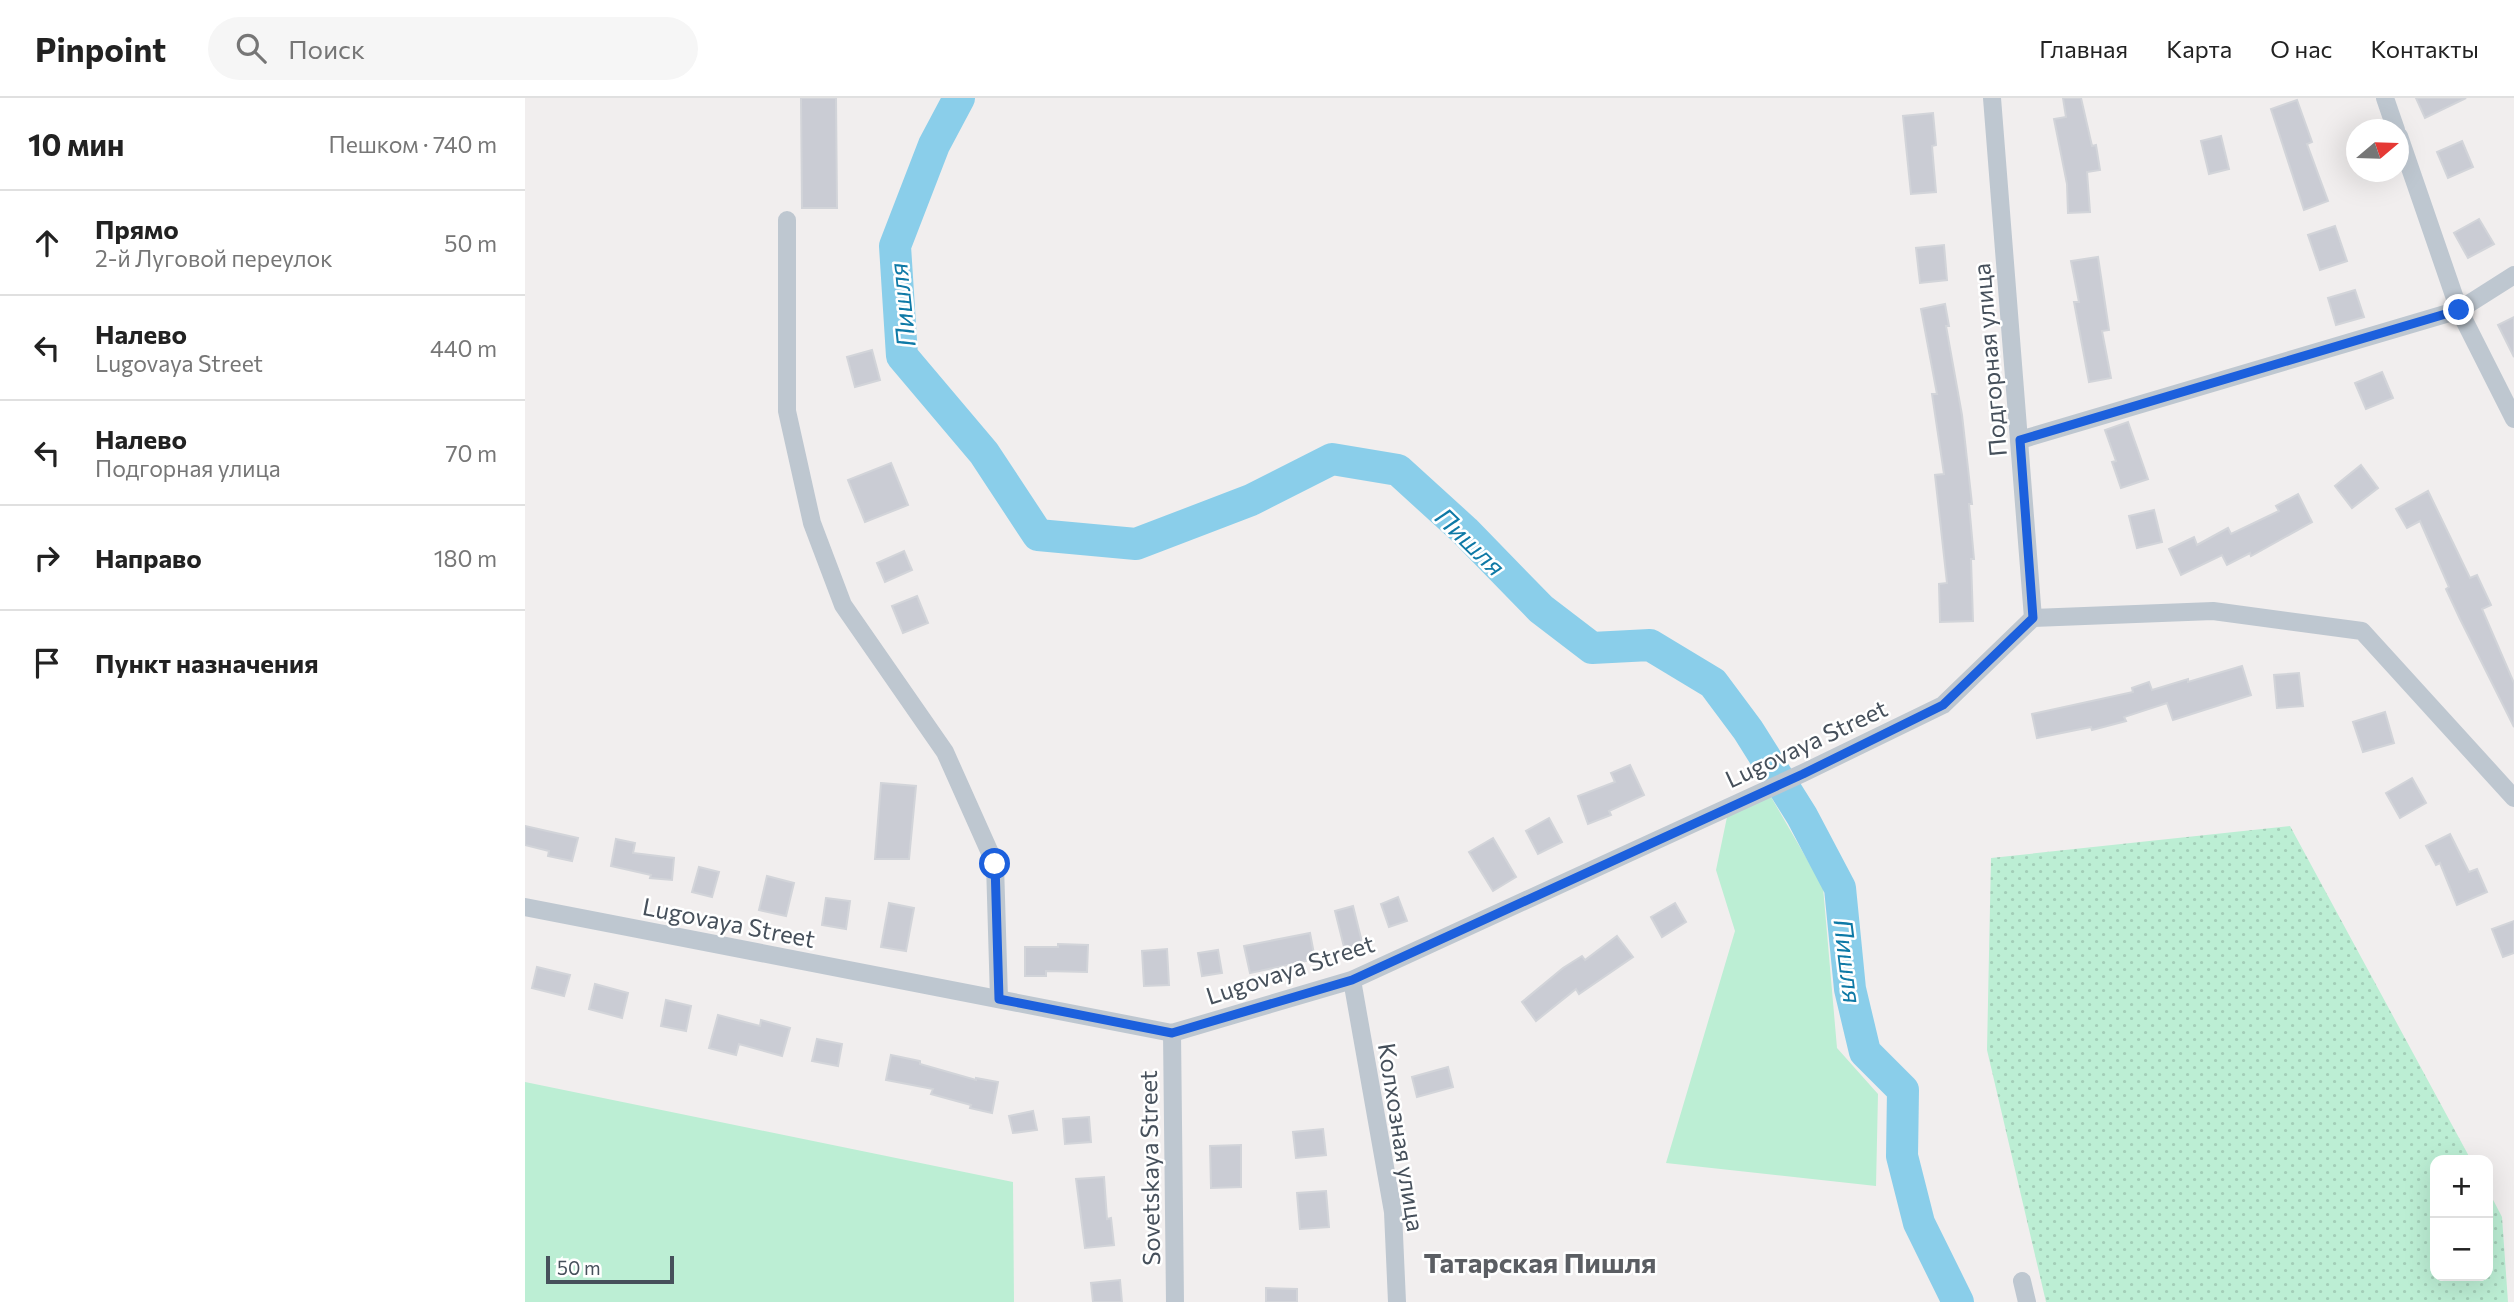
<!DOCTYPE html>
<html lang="ru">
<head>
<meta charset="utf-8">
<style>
	body { margin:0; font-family:Commissioner,sans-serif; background:#f6f6f6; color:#222 }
	.controls { position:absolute; right:21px; bottom:21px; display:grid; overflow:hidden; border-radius:14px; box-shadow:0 7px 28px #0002 }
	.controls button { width:63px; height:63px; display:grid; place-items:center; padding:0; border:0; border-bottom:2px solid #e0e0e0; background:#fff; color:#222; font:35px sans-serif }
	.compass { position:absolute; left:1821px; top:21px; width:63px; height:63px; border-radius:50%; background:#fff; box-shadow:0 7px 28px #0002; rotate:71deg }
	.scale { position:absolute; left:21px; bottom:18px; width:128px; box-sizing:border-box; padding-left:7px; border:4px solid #46505b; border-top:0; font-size:19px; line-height:24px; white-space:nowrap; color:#46505b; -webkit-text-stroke:5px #fff; paint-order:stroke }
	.stop { position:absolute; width:21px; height:21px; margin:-16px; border:5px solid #1c60dd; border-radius:50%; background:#fff }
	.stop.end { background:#1c60dd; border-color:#fff; box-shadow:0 2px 7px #0008 }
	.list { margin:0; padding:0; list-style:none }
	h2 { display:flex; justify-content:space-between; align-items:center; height:91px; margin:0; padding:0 28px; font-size:30px }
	h2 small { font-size:23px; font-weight:400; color:#767676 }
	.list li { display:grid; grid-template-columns:46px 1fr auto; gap:21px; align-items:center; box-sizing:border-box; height:105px; padding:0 28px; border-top:2px solid #e0e0e0 }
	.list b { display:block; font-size:26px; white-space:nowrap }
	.list p { margin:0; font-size:23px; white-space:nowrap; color:#767676 }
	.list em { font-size:23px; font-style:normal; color:#767676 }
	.icon { flex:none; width:38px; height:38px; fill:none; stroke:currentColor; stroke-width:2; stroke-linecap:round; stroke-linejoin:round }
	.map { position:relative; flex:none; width:1989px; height:1204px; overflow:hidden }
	header { display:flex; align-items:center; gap:42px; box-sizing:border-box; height:98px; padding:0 35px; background:#fff; border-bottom:2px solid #e0e0e0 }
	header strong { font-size:33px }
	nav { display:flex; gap:38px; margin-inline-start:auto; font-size:24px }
	.search { width:490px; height:63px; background:#f6f6f6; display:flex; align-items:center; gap:18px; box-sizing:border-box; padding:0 24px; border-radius:38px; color:#767676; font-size:26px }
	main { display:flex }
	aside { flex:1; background:#fff }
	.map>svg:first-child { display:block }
</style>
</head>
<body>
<header>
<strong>Pinpoint</strong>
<div class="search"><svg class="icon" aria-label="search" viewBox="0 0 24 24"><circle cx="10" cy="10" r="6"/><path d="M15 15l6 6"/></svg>Поиск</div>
<nav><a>Главная</a><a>Карта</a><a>О нас</a><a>Контакты</a></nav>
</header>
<main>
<aside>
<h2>10 мин<small>Пешком · 740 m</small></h2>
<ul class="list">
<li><svg class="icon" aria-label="ahead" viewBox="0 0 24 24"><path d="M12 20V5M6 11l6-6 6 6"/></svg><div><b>Прямо</b><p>2-й Луговой переулок</p></div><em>50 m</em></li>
<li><svg class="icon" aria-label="left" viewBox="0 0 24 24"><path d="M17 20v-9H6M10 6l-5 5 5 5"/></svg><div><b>Налево</b><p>Lugovaya Street</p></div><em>440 m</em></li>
<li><svg class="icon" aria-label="left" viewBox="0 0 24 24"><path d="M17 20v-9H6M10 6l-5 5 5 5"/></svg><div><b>Налево</b><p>Подгорная улица</p></div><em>70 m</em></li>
<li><svg class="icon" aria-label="right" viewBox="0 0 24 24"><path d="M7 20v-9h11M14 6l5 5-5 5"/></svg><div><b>Направо</b></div><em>180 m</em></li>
<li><svg class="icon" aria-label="arrive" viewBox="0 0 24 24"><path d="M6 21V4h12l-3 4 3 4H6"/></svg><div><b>Пункт назначения</b></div></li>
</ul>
</aside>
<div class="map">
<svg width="1989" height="1204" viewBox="0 0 1989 1204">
	<defs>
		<pattern id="garden-dots" width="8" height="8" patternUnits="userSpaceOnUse" patternTransform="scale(1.75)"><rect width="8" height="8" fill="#bceed4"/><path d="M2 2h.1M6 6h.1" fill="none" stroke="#a3ceb8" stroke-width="1.8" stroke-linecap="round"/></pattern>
	</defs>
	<rect width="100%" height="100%" fill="#f1eeee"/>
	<g fill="#bceed4">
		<path d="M1242,692L1298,789L1312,950L1353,996L1351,1088L1141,1065L1210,833L1191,772L1202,719Z"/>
		<path d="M0,984L488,1084L489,1204H0Z"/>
	</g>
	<path fill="url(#garden-dots)" d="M1765,728L1946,1062H1910V1178H1963V1092L1977,1119L1983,1204H1521L1462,952L1466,760Z"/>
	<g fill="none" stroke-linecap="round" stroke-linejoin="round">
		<path stroke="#8aceea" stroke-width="32" d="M434,0L409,47L370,148L377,258L459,355L513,437L611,446L726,402L807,361L873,372L940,433L1016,511L1067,550L1125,547L1188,585L1223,632L1277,718L1315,790L1325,891L1340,954L1378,992L1377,1058L1394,1125L1433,1204"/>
	</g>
	<g fill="#caccd4" stroke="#d2d4d9" stroke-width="2">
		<path d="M276,0H311L312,110H277Z"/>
		<path d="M1538,0H1556L1567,48L1571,47L1575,72L1562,74L1565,114L1543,115L1542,86L1529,21L1541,19Z"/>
		<path d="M1891,0H1941L1900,20Z"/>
		<path d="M1772,2L1787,44L1782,46L1803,103L1779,112L1746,11Z"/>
		<path d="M1408,15L1411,47L1407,48L1411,94L1386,96L1378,18Z"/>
		<path d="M1696,38L1704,71L1684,76L1676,43Z"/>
		<path d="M1937,43L1948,69L1923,80L1912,54Z"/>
		<path d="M1954,121L1969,146L1943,160L1929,135Z"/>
		<path d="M1810,128L1822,163L1795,172L1783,137Z"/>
		<path d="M1419,147L1422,182L1395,185L1391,150Z"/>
		<path d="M1573,159L1584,232L1577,233L1586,280L1564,284L1549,204H1554L1546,163Z"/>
		<path d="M1830,192L1839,219L1811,227L1803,200Z"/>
		<path d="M1420,206L1424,228H1421L1437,317L1447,406H1444L1449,461H1446L1448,523L1415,524L1414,486L1422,485L1410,377L1419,376L1407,296H1412L1396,211Z"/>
		<path d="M1989,219V259L1973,227Z"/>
		<path d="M347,252L355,282L330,289L322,259Z"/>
		<path d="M1857,274L1868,300L1841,311L1830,285Z"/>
		<path d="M1603,324L1623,381L1596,390L1587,364L1591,363L1580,332Z"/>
		<path d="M366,365L383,407L340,424L323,382Z"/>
		<path d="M1836,367L1853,390L1827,410L1810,388Z"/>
		<path d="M1903,393L1945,480L1952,477L1966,507L1957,511L1989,585V629L1935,521L1921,491L1924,489L1895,423L1882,430L1871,411Z"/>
		<path d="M1773,396L1787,424L1726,458L1725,455L1702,467L1697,457L1656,477L1644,451L1669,439L1672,447L1703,430L1706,436L1754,413L1751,408Z"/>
		<path d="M1629,412L1637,444L1612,450L1604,418Z"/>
		<path d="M379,453L387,472L360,484L352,465Z"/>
		<path d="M392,498L403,525L378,535L367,508Z"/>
		<path d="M1717,568L1726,597L1648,622L1642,605L1599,619L1601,623L1567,632L1566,629L1512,640L1507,616L1608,594L1607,590L1624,584L1627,592L1663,581V584Z"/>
		<path d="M1774,575L1778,608L1752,610L1749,577Z"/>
		<path d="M1860,614L1869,645L1838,654L1828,624Z"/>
		<path d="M1105,667L1119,697L1084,713L1086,717L1063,726L1053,698L1090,684L1086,675Z"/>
		<path d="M1887,680L1901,705L1875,720L1861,695Z"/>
		<path d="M356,685L391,688L384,761H350Z"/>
		<path d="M1024,720L1037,744L1013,756L1001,733Z"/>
		<path d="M0,728L53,740L47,763L23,758L24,753L0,747Z"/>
		<path d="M1925,736L1944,774L1952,771L1962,794L1932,807L1915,765L1911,767L1901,748Z"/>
		<path d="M968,740L991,779L968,793L944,754Z"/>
		<path d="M91,741L110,745L108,755L149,760L147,782L125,780L126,777L86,768Z"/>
		<path d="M174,769L194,774L187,799L167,794Z"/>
		<path d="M242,778L269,785L261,818L234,812Z"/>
		<path d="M873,799L882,823L864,829L856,806Z"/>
		<path d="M301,800L325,803L321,831L297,827Z"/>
		<path d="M364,805L389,810L381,853L356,849Z"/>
		<path d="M1150,805L1161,824L1137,839L1126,819Z"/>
		<path d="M828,808L838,848L820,853L810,813Z"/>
		<path d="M1989,823V855L1978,859L1967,831Z"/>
		<path d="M785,835L790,861L725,875L719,848Z"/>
		<path d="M1092,838L1108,859L1054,896L1051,891L1011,923L997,904L1038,870L1057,858L1060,862Z"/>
		<path d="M533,846L563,847L562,874L521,873V878H500V849H533Z"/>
		<path d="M642,851L644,887L619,888L617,853Z"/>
		<path d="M693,852L697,875L677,878L673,855Z"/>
		<path d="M12,869L45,877L39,898L7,890Z"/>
		<path d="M70,886L103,895L97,920L64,911Z"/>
		<path d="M141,902L166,908L161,933L136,928Z"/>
		<path d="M193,917L235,928L236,922L265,930L257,958L214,946L211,957L184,950Z"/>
		<path d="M292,941L317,946L313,968L287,963Z"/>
		<path d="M366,957L395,963V966L451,982V980L473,984L467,1015L445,1010L446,1007L406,996L408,991L361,982Z"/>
		<path d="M923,969L928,989L892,999L887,979Z"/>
		<path d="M508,1013L512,1032L488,1035L484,1018Z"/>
		<path d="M564,1019L566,1044L540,1046L538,1021Z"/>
		<path d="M798,1031L801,1057L771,1060L768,1034Z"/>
		<path d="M716,1047V1089L686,1090L685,1048Z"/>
		<path d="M579,1079L582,1121L586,1120L589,1147L560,1150L551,1081Z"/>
		<path d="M801,1093L804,1129L775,1131L772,1095Z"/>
		<path d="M595,1182L597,1204H568L566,1185Z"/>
		<path d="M741,1190L772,1191V1204H741Z"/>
	</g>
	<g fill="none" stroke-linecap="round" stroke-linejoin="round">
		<g stroke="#bec7d0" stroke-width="18">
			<path d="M1467,0L1508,520"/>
			<path d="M1860,0L1871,32"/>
			<path d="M1874,38L1934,212L1989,321"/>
			<path d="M262,122V313L287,425L318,507L420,654L470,766L474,901"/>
			<path d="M1495,342L1934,212L1989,177"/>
			<path d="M1508,520L1688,513L1837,533L1989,700"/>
			<path d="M0,809L647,935L827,882L1278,675L1418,607L1508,520"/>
			<path d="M827,882L868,1114L872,1204"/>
			<path d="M647,935L650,1204"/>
			<path d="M1497,1183L1502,1204"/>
		</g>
	</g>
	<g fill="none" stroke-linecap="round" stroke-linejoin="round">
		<path stroke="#1c60dd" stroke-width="9" d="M470,766L474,901L647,935L827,882L1278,676L1418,607L1508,520L1495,342L1934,212"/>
	</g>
	<g text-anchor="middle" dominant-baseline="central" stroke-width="5" stroke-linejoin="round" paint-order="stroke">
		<g font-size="24" fill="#46505b" stroke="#fff">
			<text transform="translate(1464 262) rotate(-95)">Подгорная улица</text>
			<text transform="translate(1281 645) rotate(-25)">Lugovaya Street</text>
			<text transform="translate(204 824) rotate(11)">Lugovaya Street</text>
			<text transform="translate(765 871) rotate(-18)">Lugovaya Street</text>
			<text transform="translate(877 1039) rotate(81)">Колхозная улица</text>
			<text transform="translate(624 1070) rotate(-91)">Sovetskaya Street</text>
		</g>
		<g font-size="26" font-style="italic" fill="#0e79a6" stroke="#fff">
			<text transform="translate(376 207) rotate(-96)">Пишля</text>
			<text transform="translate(946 443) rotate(44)">Пишля</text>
			<text transform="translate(1324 863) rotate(83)">Пишля</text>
		</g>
		<g font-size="28" font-weight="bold" fill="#5b5e63" stroke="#fff">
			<text x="1015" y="1164">Татарская Пишля</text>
		</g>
	</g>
</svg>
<div class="controls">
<button>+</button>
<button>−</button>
</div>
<svg class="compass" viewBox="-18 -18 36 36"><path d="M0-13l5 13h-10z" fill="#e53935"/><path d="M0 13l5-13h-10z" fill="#767676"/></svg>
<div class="scale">50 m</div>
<div class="stop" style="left:470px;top:766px"></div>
<div class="stop end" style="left:1934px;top:212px"></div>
</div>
</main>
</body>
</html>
